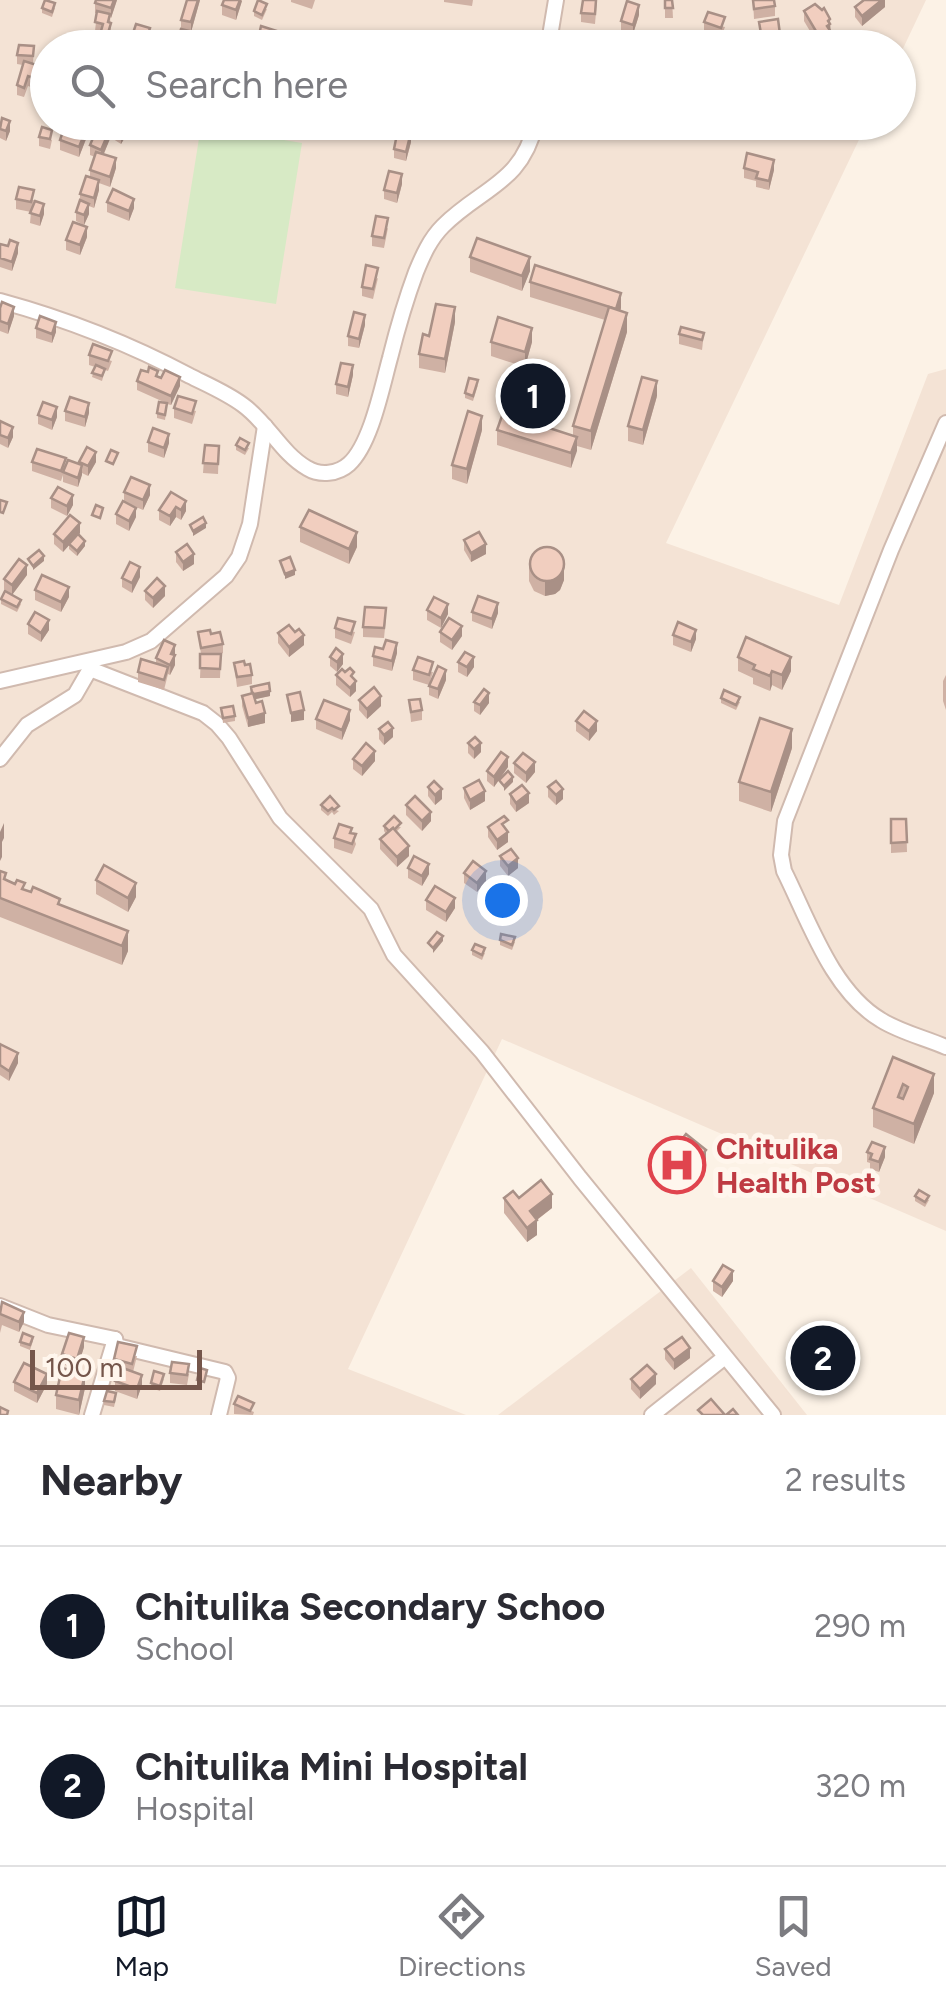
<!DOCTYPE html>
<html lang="en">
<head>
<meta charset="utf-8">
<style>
	body { margin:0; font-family:Figtree,sans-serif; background:#f2f2f3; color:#2b2b33 }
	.scale { position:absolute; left:30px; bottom:25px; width:172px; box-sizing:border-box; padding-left:10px; border:5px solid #75564b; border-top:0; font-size:28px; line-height:35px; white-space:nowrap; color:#75564b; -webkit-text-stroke:8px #fff6ed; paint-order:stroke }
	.you { position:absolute; left:502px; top:900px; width:35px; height:35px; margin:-25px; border:8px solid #fff; border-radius:50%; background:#1a73e8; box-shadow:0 0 0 15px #1a73e833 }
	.badge { display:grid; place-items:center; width:65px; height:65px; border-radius:50%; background:#111827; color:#fff; font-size:32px; font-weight:700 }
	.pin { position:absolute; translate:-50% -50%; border:5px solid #fff; box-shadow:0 2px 10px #0006 }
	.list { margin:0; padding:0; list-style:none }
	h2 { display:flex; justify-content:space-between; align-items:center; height:130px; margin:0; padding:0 40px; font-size:42px }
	h2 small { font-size:32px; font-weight:400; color:#7c7c81 }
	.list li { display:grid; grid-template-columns:65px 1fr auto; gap:30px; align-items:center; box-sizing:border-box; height:160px; padding:0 40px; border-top:2px solid #e1e1e2 }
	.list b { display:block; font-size:38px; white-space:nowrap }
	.list p { margin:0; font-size:32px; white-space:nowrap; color:#7c7c81 }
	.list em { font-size:32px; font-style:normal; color:#7c7c81 }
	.icon { flex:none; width:55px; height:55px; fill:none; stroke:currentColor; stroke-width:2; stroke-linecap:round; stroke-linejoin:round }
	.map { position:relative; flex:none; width:946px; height:1415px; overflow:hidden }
	.search { position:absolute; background:#fff; box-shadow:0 2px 8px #0004; left:30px; right:30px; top:30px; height:110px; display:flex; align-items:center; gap:25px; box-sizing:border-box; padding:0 35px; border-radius:55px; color:#7c7c81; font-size:38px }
	.sheet { height:450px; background:#fff }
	nav { display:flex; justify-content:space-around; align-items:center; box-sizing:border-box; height:140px; border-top:2px solid #e1e1e2; background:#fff; font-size:28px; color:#7c7c81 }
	nav a { display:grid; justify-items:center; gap:5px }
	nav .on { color:#111827 }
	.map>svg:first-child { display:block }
</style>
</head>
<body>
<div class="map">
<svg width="946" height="1415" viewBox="0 0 946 1415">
	<rect width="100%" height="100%" fill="#fcf2e6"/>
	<g fill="#f4e3d5">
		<path d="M0,0H926L899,57L898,48H48V122L867,123L666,543L839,605L928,374L946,369V1231L502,1039L348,1369L466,1415H0Z"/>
		<path d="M691,1268L807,1415H498Z"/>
	</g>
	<path fill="#d7eac5" d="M201,126L302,143L276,304L175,288Z"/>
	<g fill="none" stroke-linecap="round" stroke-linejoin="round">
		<g stroke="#d0baaf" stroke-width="18">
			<g id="street">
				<path d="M548,48L556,0"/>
				<path d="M0,301C66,319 130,344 190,376C208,385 227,393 243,405C268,423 281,453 307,468C320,476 338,474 349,464C371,444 382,387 390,358C397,330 406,299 416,272C423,255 430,239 443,226C482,187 522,184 536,122"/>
				<path d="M946,423L891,550L785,821L781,855L784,871C809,921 832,991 881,1020C900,1032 925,1038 946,1047"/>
				<path d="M90,661V669L203,713L217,724L229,738L280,818L371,909L394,955L482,1052L580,1178L773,1415"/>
				<path d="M0,681L126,652L151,641L226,576L239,557L250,524L265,426"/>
				<path d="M0,759L27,725L75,695L90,669"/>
				<path d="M0,1306L48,1325L115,1339L117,1346L225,1372L228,1378L219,1415"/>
				<path d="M92,1415L115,1339"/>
				<path d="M652,1415L725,1357"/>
			</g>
		</g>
		<use href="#street" stroke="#fff" stroke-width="14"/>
	</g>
	<g fill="#cfb1a4">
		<path d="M117,0L111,18L110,17L111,32L108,43L101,41V33L95,31L97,13H95V3Z"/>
		<path d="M200,0L191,32L193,42L181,29V20Z"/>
		<path d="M242,0L236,20L222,15V5Z"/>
		<path d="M291,0H315L312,9L291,2Z"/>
		<path d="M444,0H473L472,6L444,2Z"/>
		<path d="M597,0L595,24L581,22V13Z"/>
		<path d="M665,0H672L673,18H665Z"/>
		<path d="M753,0L775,6V16L754,19Z"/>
		<path d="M885,0V7L862,26L855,17V7Z"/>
		<path d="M42,8H55L52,17L42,13Z"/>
		<path d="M267,9L262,20L254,16V11Z"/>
		<path d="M804,11L830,29L831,41L820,48L804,21Z"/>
		<path d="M639,15L633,34L621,31V21Z"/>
		<path d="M704,22L725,27L721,37L704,32Z"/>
		<path d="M759,22L781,42V48H762Z"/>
		<path d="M259,35L277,41L275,48H264L259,41Z"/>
		<path d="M150,38L147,48H130V42Z"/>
		<path d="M34,46L33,64L40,76L37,89L28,86L24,97L17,95V85L23,65L17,64V55Z"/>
		<path d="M48,80V104L42,101V91Z"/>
		<path d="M0,122L10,131L6,141L0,138Z"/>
		<path d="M106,125L127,134L121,144L110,137L104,154L116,168L110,187L99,183V190L94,208L89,206V214L84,225L76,221V212L80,200V194L90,177V170L95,157L90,155V145L106,127Z"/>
		<path d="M39,137L52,140L50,149L39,146Z"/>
		<path d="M86,139L79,157L60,150V140Z"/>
		<path d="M411,142L406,161L394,158V149Z"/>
		<path d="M744,168L774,170L769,190L756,187V181L744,178Z"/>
		<path d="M402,184L397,203L384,199V190Z"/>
		<path d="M16,199L34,200L31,212L44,214L40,226L30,223L31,212L16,209Z"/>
		<path d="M107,202L134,208L129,221L107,212Z"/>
		<path d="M388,228L384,248L372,246V236Z"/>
		<path d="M87,237L80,255L66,250V240Z"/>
		<path d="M0,244L18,253L12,271L0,267Z"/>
		<path d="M470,257L530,271L522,291L470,272Z"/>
		<path d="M378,278L373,299L362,296V287Z"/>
		<path d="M530,282L621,308L620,311L627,332L591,450L577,446L571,468L497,445V430L573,435V426L605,320L530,297Z"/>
		<path d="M0,305L14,316L8,334L0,331Z"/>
		<path d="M455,322L445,373L419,368V354Z"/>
		<path d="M365,325L359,348L348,346V336Z"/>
		<path d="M36,328L56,332L52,343L36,338Z"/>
		<path d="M704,333L702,350L679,344V334Z"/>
		<path d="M491,342H532L525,367L491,356Z"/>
		<path d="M89,355L112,361L108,371L105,370L102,381L92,377L95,367L89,365Z"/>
		<path d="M353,375L348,397L336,394V384Z"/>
		<path d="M158,376L180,386L171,405L167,404L165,420L157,418V413L166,403L137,390V381Z"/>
		<path d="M478,385L473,401L465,398V393Z"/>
		<path d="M657,396L643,445L628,441V426Z"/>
		<path d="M174,408L196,411L192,424L174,418Z"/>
		<path d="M65,411L89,413L85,427L65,421Z"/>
		<path d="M38,415L57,417L52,430L38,424Z"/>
		<path d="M0,421L13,437L8,448L0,444Z"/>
		<path d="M482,430L467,484L452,479V465Z"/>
		<path d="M148,442L169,443L164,458L148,452Z"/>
		<path d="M205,445L219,446L218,474L203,473Z"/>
		<path d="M236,445L249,448L245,455L236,450Z"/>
		<path d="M32,462L66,465L79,464V462H96L88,476L82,473L78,487L63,482V475L61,481L32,471Z"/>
		<path d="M124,492L150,495L143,510L124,502L136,517L129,531L116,524V514L124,502Z"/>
		<path d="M171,492L186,511L181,520L176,517L170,526L159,520V510Z"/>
		<path d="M51,498L73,505L67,516L51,508Z"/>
		<path d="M300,527L357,547L349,564L300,542Z"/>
		<path d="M80,533L78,535L85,546L77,556L69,549V545L63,552L54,544V534Z"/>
		<path d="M464,540L486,554L471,562L464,550Z"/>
		<path d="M176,552L194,564L183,571L176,562Z"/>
		<path d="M529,567L564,580L560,590L555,594L545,596L534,591L529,581Z"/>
		<path d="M27,575L12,595L21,604L17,612L1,604V599L10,594L4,589V579Z"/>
		<path d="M140,577L132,593L122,587V578Z"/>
		<path d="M35,590L69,597L61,612L35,600Z"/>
		<path d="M145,591L165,596L153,608L145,600Z"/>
		<path d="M427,610L448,614L441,628L427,620Z"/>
		<path d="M472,612L498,613L492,629L472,621Z"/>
		<path d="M386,618L384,638L363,637V627Z"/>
		<path d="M28,624L49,630L41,642L28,634Z"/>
		<path d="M335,628L355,632L351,644L335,638Z"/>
		<path d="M198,632L211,634L223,644V653L218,654H221L220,678H200L201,654Z"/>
		<path d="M295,632L304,645L289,657L278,643V633Z"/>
		<path d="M440,632L462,636L452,650L440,642Z"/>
		<path d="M673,635L696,639L691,652L673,645Z"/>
		<path d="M175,645V665L170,675L168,674L164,690L138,682V672L156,663V658Z"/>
		<path d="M383,649L397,653L392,671L373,666V656Z"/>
		<path d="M330,657L343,664L337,672L330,666Z"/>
		<path d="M738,657L791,671L782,690L772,685L770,691L753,684V678L738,671Z"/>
		<path d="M458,662L474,667L467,677L458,672Z"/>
		<path d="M234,663L245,665L252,675V684L237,687Z"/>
		<path d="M413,670L433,672L429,685L413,680Z"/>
		<path d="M336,675L354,679L356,691L350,697L336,685Z"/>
		<path d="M946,675V710L943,701V681Z"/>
		<path d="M446,680L438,699L429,695V686Z"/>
		<path d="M251,687L270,696L255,699L265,723L248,727L242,706V696L251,693Z"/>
		<path d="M721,698L740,702L736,710L721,703Z"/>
		<path d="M359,700L381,706L367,719L359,710Z"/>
		<path d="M409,700L422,710V720L411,722Z"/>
		<path d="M474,702L489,703L480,715L474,711Z"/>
		<path d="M221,708L235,716V721L223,723Z"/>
		<path d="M316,719L350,720L342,740L316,729Z"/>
		<path d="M576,721L597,731L589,741L576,731Z"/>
		<path d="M379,729L393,737L384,745L379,739Z"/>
		<path d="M468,743L481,752L474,759L468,753Z"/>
		<path d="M792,748L771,812L739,801V782Z"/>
		<path d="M353,759L375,761L362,776L353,769Z"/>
		<path d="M514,763L535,772L526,783L514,773Z"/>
		<path d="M508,767L494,787L487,781V771Z"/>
		<path d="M428,787L442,799L435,805L428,796Z"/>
		<path d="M548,787L563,799L556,805L548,797Z"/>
		<path d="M464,788L485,801L470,810L464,798Z"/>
		<path d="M510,794L529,803L516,812L510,804Z"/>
		<path d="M321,805L339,811L334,815L332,812L328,816L321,810Z"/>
		<path d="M406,805L431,821L422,831L406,815Z"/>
		<path d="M891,819H906L907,852L891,853Z"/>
		<path d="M384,826L401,827L396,832L409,856L397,867L380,849V839L386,834L384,831Z"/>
		<path d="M488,827L508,830V842L497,850L488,837Z"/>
		<path d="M352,833L356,844L352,854L334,848V838Z"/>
		<path d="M500,856L518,868L508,876L500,866Z"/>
		<path d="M408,868L429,874L422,886L408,878Z"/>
		<path d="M0,871L6,880L25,890L60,904L128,951L122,965L0,917Z"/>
		<path d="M464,873L486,881L477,892L464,883Z"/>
		<path d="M96,880L136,897L128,912L96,894Z"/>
		<path d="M499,899L516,903L507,915L499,909Z"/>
		<path d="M426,900L455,908L446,922L426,910Z"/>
		<path d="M500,940L515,942L512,950L500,945Z"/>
		<path d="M472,950L485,953L482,960L472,955Z"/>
		<path d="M0,1044L18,1063L9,1081L0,1075Z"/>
		<path d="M893,1057L934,1093L914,1144L873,1127V1108Z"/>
		<path d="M678,1144L706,1160L698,1170L678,1154Z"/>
		<path d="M867,1152L885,1157L879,1172L870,1169V1163L867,1162Z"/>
		<path d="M915,1196L929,1200L925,1207L915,1201Z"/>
		<path d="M504,1198L552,1208L537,1220V1235L527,1242L504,1213Z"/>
		<path d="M713,1281H733L722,1297L713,1291Z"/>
		<path d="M0,1306L24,1322L19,1332L2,1325L0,1333Z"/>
		<path d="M33,1341L30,1350L20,1346V1342Z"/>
		<path d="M84,1347L77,1369L62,1364V1354Z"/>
		<path d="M665,1349L690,1358L674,1370L665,1359Z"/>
		<path d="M137,1356L133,1372L142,1385L137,1399L115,1391V1381L119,1371L114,1369V1359Z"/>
		<path d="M170,1373L189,1374L187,1385L170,1383Z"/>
		<path d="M164,1379L160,1391L151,1388V1383Z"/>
		<path d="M631,1379L656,1384L640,1399L631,1389Z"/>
		<path d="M14,1382L47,1384L37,1403L14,1391Z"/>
		<path d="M85,1388L79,1415L56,1409V1395Z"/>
		<path d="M116,1398L114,1407L104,1405V1401Z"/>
		<path d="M234,1404L254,1412L253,1415L234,1414Z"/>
	</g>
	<g fill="#a99086">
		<path d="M114,0H117L111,18V8Z"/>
		<path d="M198,0H200L191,32V22Z"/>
		<path d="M240,0L242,1L236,20V10Z"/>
		<path d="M882,0H885V7L862,26V16Z"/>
		<path d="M639,5V15L633,34V25Z"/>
		<path d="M830,19L831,41L820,48V38L828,21Z"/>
		<path d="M10,121V131L6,141V131Z"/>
		<path d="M127,124V134L121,144V134Z"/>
		<path d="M110,129V139L101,160V150Z"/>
		<path d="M86,130V139L79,157V147Z"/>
		<path d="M411,132V142L406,161V152Z"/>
		<path d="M116,158V168L110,187V177Z"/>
		<path d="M774,160V170L769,190V181Z"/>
		<path d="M402,174V184L397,203V193Z"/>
		<path d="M99,180V190L94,208V198Z"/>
		<path d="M134,199V208L129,221V211Z"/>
		<path d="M44,204V214L40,226V216Z"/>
		<path d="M89,204V214L84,225V215Z"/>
		<path d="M87,227V237L80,255V245Z"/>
		<path d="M18,243V253L12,271V262Z"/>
		<path d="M530,257V271L522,291V276Z"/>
		<path d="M621,293V308L616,324V309Z"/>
		<path d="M14,307V316L8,334V324Z"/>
		<path d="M455,307V322L445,373V359Z"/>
		<path d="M627,313V332L591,450V431Z"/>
		<path d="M365,315V325L359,348V339Z"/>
		<path d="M56,322V332L52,343V334Z"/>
		<path d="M532,328V342L525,367V352Z"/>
		<path d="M353,365V375L348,397V387Z"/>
		<path d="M180,377V386L171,405V396Z"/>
		<path d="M657,381V396L643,445V430Z"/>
		<path d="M89,403V413L85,427V417Z"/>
		<path d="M57,407V417L52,430V420Z"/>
		<path d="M482,416V430L467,484V469Z"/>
		<path d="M13,427V437L8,448V438Z"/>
		<path d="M169,434V443L164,458V448Z"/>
		<path d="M577,437V451L571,468V453Z"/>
		<path d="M96,452V462L88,476V466Z"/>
		<path d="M82,465V475L78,487V478Z"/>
		<path d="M150,485V495L143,510V500Z"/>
		<path d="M73,495V505L67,516V506Z"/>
		<path d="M186,501V511L181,520V510Z"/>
		<path d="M176,507V517L170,526V516Z"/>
		<path d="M136,508V517L129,531V521Z"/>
		<path d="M80,523V533L63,552V542Z"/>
		<path d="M206,523V528L193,536V531Z"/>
		<path d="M357,532V547L349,564V549Z"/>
		<path d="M85,541V546L77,556V551Z"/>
		<path d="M486,544V554L471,562V553Z"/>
		<path d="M194,554V564L183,571V562Z"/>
		<path d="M44,556V561L33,570V566Z"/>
		<path d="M27,565V575L12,595V585Z"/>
		<path d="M564,565V580L560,590L555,594L545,596V581Z"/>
		<path d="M140,567V577L132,593V583Z"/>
		<path d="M295,570V575L285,579V574Z"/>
		<path d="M165,586V596L153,608V598Z"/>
		<path d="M69,587V597L61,612V602Z"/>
		<path d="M498,603V613L492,629V619Z"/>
		<path d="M448,604V614L441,628V618Z"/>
		<path d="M49,620V630L41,642V633Z"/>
		<path d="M462,626V636L452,650V640Z"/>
		<path d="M696,630V639L691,652V642Z"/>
		<path d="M304,635V645L289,657V647Z"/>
		<path d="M397,643V653L392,671V661Z"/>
		<path d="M175,645V665L170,675L171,654Z"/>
		<path d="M343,654V664L337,672V662Z"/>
		<path d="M474,657V667L467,677V667Z"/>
		<path d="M791,657V671L782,690V675Z"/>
		<path d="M446,670V680L438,699V689Z"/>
		<path d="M772,671V685L770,691V676Z"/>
		<path d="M356,681V691L350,697V688Z"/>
		<path d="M270,691V696L252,700V695Z"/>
		<path d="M489,693V703L480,715V705Z"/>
		<path d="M381,696V706L367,719V709Z"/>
		<path d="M304,710V720L291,722V713Z"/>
		<path d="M350,710V720L342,740V730Z"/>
		<path d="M265,713V723L248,727V718Z"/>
		<path d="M597,721V731L589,741V731Z"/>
		<path d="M393,728V737L384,745V735Z"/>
		<path d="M792,729V748L771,812V792Z"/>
		<path d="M481,743V752L474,759V749Z"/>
		<path d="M375,751V761L362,776V766Z"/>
		<path d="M508,757V767L494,787V777Z"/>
		<path d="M535,762V772L526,783V773Z"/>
		<path d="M513,777V782L504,791V786Z"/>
		<path d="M442,789V799L435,805V795Z"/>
		<path d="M563,789V799L556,805V795Z"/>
		<path d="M485,791V801L470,810V800Z"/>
		<path d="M529,793V803L516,812V803Z"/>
		<path d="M431,812V821L422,831V821Z"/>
		<path d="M4,823V838L2,842V857L0,861V832Z"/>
		<path d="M508,832V842L497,850V840Z"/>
		<path d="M409,846V856L397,867V857Z"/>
		<path d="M518,858V868L508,876V866Z"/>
		<path d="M429,864V874L422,886V876Z"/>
		<path d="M486,871V881L477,892V883Z"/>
		<path d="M136,883V897L128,912V898Z"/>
		<path d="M516,893V903L507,915V905Z"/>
		<path d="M455,898V908L446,922V912Z"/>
		<path d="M128,931V951L122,965V946Z"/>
		<path d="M443,936V941L433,953V948Z"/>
		<path d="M18,1053V1063L9,1081V1071Z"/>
		<path d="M934,1074V1093L914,1144V1124Z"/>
		<path d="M885,1147V1157L879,1172V1162Z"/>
		<path d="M706,1150V1160L698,1170V1160Z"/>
		<path d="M552,1194V1208L530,1225V1211Z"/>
		<path d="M537,1220V1235L527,1242V1228Z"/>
		<path d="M733,1271V1281L722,1297V1287Z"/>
		<path d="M24,1312V1322L19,1332V1322Z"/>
		<path d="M84,1337V1347L77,1369V1359Z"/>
		<path d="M690,1348V1358L674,1370V1360Z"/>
		<path d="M47,1374V1384L37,1403V1393Z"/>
		<path d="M85,1374V1388L79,1415V1400Z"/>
		<path d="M656,1374V1384L640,1399V1389Z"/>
		<path d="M142,1375V1385L137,1399V1389Z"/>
	</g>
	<g fill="#f1cebf" stroke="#a99086" stroke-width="2.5" fill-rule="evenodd">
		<path d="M45,0L55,3L52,12L42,8Z"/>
		<path d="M96,0H114L111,8L95,3Z"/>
		<path d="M187,0H198L191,22L181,20Z"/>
		<path d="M224,0H240L236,10L222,5Z"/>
		<path d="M258,0L267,4L262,15L254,11Z"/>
		<path d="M583,0H596L595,14L581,13Z"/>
		<path d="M665,0H672L673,8H665Z"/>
		<path d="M753,0H774L775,6L754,9Z"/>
		<path d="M864,0H882L862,16L855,7Z"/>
		<path d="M627,1L639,5L633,25L621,21Z"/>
		<path d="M815,4L822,10L824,8L830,19L828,21L830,24L827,26L831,32L820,38L804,11Z"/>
		<path d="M97,11L110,14L108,22L111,23L108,33L101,31L103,24L95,22Z"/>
		<path d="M708,12L725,17L721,28L704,22Z"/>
		<path d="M778,19L781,42L763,45L759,22Z"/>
		<path d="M136,24L150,28L144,47L130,42Z"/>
		<path d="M261,26L277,31L274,40L259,35Z"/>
		<path d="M181,29L193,32L189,48H176Z"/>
		<path d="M227,34L243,39L240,48H223Z"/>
		<path d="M649,35L664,39L663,44L666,45L665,48H646Z"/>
		<path d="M251,38L264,42L262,48H248Z"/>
		<path d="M804,39L808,44L812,41L817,48H797L795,45Z"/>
		<path d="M839,40L845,48H831V47Z"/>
		<path d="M19,45L34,46L33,56L17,55Z"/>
		<path d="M24,61L40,66L37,79L28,76L24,88L17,85Z"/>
		<path d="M46,80H48V94L42,91Z"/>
		<path d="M2,118L10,121L6,131L0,129Z"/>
		<path d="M108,122H124L127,124L121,134L106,125Z"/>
		<path d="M99,124L110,129L101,150L90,145Z"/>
		<path d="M65,125L77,130L78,127L86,130L79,147L60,140Z"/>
		<path d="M42,127L52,130L50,139L39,137Z"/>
		<path d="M398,129L411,132L406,152L394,149Z"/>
		<path d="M96,152L116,158L110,177L90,170Z"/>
		<path d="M747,153L774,160L769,181L756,178L758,172L744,168Z"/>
		<path d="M389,171L402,174L397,193L384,190Z"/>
		<path d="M86,176L99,180L94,198L80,194Z"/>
		<path d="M19,187L34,190L31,202L16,199Z"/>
		<path d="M113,189L134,199L129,211L107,202Z"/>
		<path d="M80,200L89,204L84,215L76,212Z"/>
		<path d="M35,201L44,204L40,216L30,213Z"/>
		<path d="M376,216L388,218L384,238L372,236Z"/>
		<path d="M73,222L87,227L80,245L66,240Z"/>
		<path d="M477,238L530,257L522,276L470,257Z"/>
		<path d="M10,240L18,243L12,262L0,258V244L8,246Z"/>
		<path d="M366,265L378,268L373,289L362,287Z"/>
		<path d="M535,265L621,293L616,309L530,282Z"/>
		<path d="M2,302L14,307L8,324L0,321V308Z"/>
		<path d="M436,304L455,307L445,359L419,354L423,334L429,336Z"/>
		<path d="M609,307L627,313L591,431L573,426Z"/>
		<path d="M354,312L365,315L359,339L348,336Z"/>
		<path d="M40,316L56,322L52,334L36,328Z"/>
		<path d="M498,317L532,328L525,352L491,342Z"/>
		<path d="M681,327L704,333L702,340L679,334Z"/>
		<path d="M93,344L112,351L108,361L89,355Z"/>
		<path d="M341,363L353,365L348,387L336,384Z"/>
		<path d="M96,365L105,369L102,376L92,373Z"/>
		<path d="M149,367L158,371L156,376L161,378L165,370L180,377L171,396L137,381L141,370L148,372Z"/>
		<path d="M642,377L657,381L643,430L628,426Z"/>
		<path d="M469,378L478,380L473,396L465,393Z"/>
		<path d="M178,396L196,401L192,414L174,408Z"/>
		<path d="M70,397L89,403L85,417L65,411Z"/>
		<path d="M43,402L57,407L52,420L38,415Z"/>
		<path d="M159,402L167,403L165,415L157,413Z"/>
		<path d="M468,411L482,416L467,469L452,465Z"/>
		<path d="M503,413L577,437L571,453L497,430Z"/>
		<path d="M0,421L13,427L8,438L0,435Z"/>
		<path d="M153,428L169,434L164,448L148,442Z"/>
		<path d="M240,438L249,443L245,450L236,445Z"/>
		<path d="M205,445L219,446L218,464L203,463Z"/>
		<path d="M87,447L96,452L88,466L79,462Z"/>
		<path d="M37,449L66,458L61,471L32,462Z"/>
		<path d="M111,450L118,453L113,464L106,461Z"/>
		<path d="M68,460L82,465L78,478L63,472Z"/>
		<path d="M131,477L150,485L143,500L124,492Z"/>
		<path d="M58,487L73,495L67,506L51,498Z"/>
		<path d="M171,492L186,501L181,510L176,507L170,516L159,510Z"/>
		<path d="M0,500L7,502L3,513L0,512Z"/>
		<path d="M123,501L136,508L129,521L116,514Z"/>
		<path d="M96,505L103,508L100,518L92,515Z"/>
		<path d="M309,510L357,532L349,549L300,527Z"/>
		<path d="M70,515L80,523L63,542L54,534Z"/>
		<path d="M203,517L206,523L193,531L190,525Z"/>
		<path d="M479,532L486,544L471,553L464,540Z"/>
		<path d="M78,534L85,541L77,551L69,544Z"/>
		<path d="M187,544L194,554L183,562L176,552Z"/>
		<circle cx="547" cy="564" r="17"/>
		<path d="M39,550L44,556L33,566L28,559Z"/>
		<path d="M290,557L295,570L285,574L280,561Z"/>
		<path d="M19,559L27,565L12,585L4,579Z"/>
		<path d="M130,562L140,567L132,583L122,578Z"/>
		<path d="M42,575L69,587L61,602L35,590Z"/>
		<path d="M157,578L165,586L153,598L145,591Z"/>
		<path d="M5,591L21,600L17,607L1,599Z"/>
		<path d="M478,596L498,603L492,619L472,612Z"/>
		<path d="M434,597L448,604L441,618L427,610Z"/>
		<path d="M365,607L386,608L384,628L363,627Z"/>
		<path d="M35,612L49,620L41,633L28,624Z"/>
		<path d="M338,618L355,622L351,634L335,628Z"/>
		<path d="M449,618L462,626L452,640L440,632Z"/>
		<path d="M678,622L696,630L691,642L673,635Z"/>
		<path d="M289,625L295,632L299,629L304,635L289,647L278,633Z"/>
		<path d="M210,630L211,634L220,632L223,644L201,648L198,632Z"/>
		<path d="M746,637L791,657L782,675L772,671L770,676L753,669L755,665L738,657Z"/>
		<path d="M164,640L175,645L171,654L175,655L170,665L156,658Z"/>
		<path d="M386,640L397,643L392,661L373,656L375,647L383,649Z"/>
		<path d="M336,648L343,654L337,662L330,657Z"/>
		<path d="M465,652L474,657L467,667L458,662Z"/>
		<path d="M200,654H221L220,669L200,668Z"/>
		<path d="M418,657L433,662L429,675L413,670Z"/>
		<path d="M141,659L168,667L164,680L138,672Z"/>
		<path d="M244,661L245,665L250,664L252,675L237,677L234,663Z"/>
		<path d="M438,666L446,670L438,689L429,686Z"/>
		<path d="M350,668L354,672L351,676L356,681L350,688L336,675L342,669L345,672Z"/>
		<path d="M269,683L270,691L254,694L252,693L251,687Z"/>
		<path d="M374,687L381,696L367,709L359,700Z"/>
		<path d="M484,689L489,693L480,705L474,702Z"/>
		<path d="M724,690L740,697L736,705L721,698Z"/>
		<path d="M300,692L304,710L291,713L287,695Z"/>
		<path d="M253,693L256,703L262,701L265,713L248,718L242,696Z"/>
		<path d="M420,699L422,710L411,712L409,700Z"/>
		<path d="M324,700L350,710L342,730L316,719Z"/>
		<path d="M233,706L235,716L223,718L221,708Z"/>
		<path d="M584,711L597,721L589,731L576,721Z"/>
		<path d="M760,718L792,729L771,792L739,782Z"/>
		<path d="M388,722L393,728L384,735L379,729Z"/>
		<path d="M475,737L481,743L474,749L468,743Z"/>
		<path d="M366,743L375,751L362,766L353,759Z"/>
		<path d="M501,752L508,757L494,777L487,771Z"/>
		<path d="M523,753L535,762L526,773L514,763Z"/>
		<path d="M508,771L513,777L504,786L499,780Z"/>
		<path d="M479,780L485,791L470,800L464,788Z"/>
		<path d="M434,781L442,789L435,795L428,787Z"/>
		<path d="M556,781L563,789L556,795L548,787Z"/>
		<path d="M522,785L529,793L516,803L510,794Z"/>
		<path d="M330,796L339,806L334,810L332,808L328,811L321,805Z"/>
		<path d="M415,796L431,812L422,821L406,805Z"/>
		<path d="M394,816L401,823L394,830L393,828L389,831L384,826Z"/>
		<path d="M504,816L508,820L502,824L508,832L497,840L488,827Z"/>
		<path d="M891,819H906L907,842L891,843Z"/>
		<path d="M339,824L352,828L350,833L356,834L352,844L334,838Z"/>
		<path d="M393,828L409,846L397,857L380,839Z"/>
		<path d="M511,849L518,858L508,866L500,856Z"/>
		<path d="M414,856L429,864L422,876L408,868Z"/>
		<path d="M473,861L486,871L477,883L464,873Z"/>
		<path d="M104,865L136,883L128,898L96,880Z"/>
		<path d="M0,871L6,873L4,879L15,884L17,880L25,883L22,889L31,892L33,887L40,890L60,899L58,904L128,931L122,946L0,898Z"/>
		<path d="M435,886L455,898L446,912L426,900Z"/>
		<path d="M507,887L516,893L507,905L499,899Z"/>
		<path d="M437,932L443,936L433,948L428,943Z"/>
		<path d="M501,934L515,937L512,945L500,940Z"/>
		<path d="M475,944L485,948L482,955L472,950Z"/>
		<path d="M0,1044L18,1053L9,1071L0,1065Z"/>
		<path d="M893,1057L934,1074L914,1124L873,1108ZM903,1084L908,1087L903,1099L898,1097Z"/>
		<path d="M686,1134L706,1150L698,1160L678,1144Z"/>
		<path d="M872,1142L885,1147L879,1162L870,1159L872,1154L867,1152Z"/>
		<path d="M541,1180L552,1194L530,1211L537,1220L527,1228L504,1198L513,1191L519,1198Z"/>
		<path d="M919,1190L929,1196L925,1202L915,1196Z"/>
		<path d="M723,1265L733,1271L722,1287L713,1281Z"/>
		<path d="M2,1302L24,1312L19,1322L0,1314Z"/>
		<path d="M23,1333L33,1337L30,1345L20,1342Z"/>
		<path d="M69,1333L84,1337L77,1359L62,1354Z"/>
		<path d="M682,1337L690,1348L674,1360L665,1349Z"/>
		<path d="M118,1342L137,1346L132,1364L114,1359Z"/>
		<path d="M172,1362L189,1364L187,1375L170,1373Z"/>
		<path d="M24,1363L47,1374L37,1393L14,1382Z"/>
		<path d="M647,1365L656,1374L640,1389L631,1379Z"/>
		<path d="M120,1367L142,1375L137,1389L115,1381Z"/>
		<path d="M62,1368L85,1374L79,1400L56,1395Z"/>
		<path d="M200,1368L207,1370L204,1382L197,1380Z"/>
		<path d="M154,1371L164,1374L160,1386L151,1383Z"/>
		<path d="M107,1391L116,1393L114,1402L104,1401Z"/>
		<path d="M238,1396L254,1403L250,1411L234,1404Z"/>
		<path d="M711,1399L725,1415H703L698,1410Z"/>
		<path d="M0,1407L8,1411L7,1415H0Z"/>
		<path d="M733,1409L738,1415H726Z"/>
	</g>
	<defs>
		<g id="hospital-ring" transform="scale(2.875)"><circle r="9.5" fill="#fff6ed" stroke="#e0444e" stroke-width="1.5"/><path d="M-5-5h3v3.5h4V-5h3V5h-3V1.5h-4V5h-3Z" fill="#e0444e"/></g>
	</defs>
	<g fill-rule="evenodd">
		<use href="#hospital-ring" x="677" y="1165"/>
	</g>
	<g text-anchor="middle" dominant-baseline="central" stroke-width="10" stroke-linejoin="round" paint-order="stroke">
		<g font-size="30" font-weight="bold" fill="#be3a42" stroke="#fff6ed" text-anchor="start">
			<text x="716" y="1148">Chitulika<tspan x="716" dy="34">Health Post</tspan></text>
		</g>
	</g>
</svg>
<div class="scale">100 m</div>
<div class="you"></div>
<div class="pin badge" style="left:533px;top:396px">1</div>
<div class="pin badge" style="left:823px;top:1358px">2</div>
<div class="search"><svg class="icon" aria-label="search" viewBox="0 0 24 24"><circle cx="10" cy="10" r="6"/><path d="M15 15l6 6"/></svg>Search here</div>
</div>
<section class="sheet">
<h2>Nearby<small>2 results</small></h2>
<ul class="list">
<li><span class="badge">1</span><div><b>Chitulika Secondary Schoo</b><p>School</p></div><em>290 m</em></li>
<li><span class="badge">2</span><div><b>Chitulika Mini Hospital</b><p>Hospital</p></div><em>320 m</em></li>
</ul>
</section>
<nav>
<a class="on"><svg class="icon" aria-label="map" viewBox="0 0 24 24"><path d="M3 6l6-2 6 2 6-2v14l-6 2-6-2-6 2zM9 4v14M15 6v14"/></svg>Map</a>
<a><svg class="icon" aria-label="directions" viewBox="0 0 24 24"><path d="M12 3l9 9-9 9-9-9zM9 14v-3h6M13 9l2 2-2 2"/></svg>Directions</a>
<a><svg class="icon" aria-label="saved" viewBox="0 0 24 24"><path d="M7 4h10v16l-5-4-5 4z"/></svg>Saved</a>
</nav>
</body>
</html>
